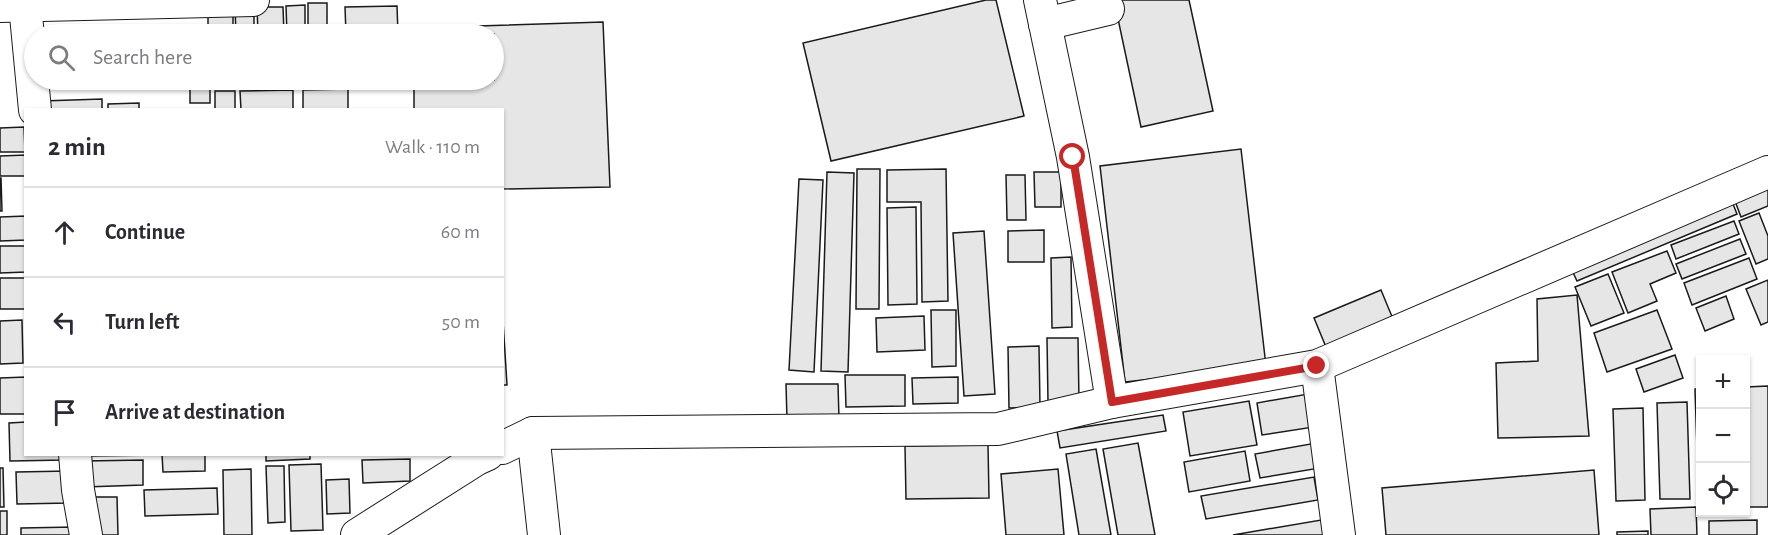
<!DOCTYPE html>
<html lang="en">
<head>
<meta charset="utf-8">
<style>
	body { margin:0; font-family:"Alegreya Sans",sans-serif; background:#f7f7f7; color:#2b2b33 }
	.controls { position:absolute; right:18px; bottom:18px; display:grid; overflow:hidden; border-radius:0px; box-shadow:0 2px 4px #0004 }
	.controls button { width:54px; height:54px; display:grid; place-items:center; padding:0; border:0; border-bottom:2px solid #e1e1e2; background:#fff; color:#2b2b33; font:30px sans-serif }
	.stop { position:absolute; width:18px; height:18px; margin:-14px; border:4px solid #c62828; border-radius:50%; background:#fff }
	.stop.end { background:#c62828; border-color:#fff; box-shadow:0 2px 6px #0008 }
	.list { margin:0; padding:0; list-style:none }
	h2 { display:flex; justify-content:space-between; align-items:center; height:78px; margin:0; padding:0 24px; font-size:26px }
	h2 small { font-size:20px; font-weight:400; color:#7c7c81 }
	.list li { display:grid; grid-template-columns:39px 1fr auto; gap:18px; align-items:center; box-sizing:border-box; height:90px; padding:0 24px; border-top:2px solid #e1e1e2 }
	.list b { display:block; font-size:22px; white-space:nowrap }
	.list em { font-size:20px; font-style:normal; color:#7c7c81 }
	.icon { flex:none; width:33px; height:33px; fill:none; stroke:currentColor; stroke-width:2; stroke-linecap:round; stroke-linejoin:round }
	.map { position:relative; flex:none; width:1768px; height:535px; overflow:hidden }
	.search { position:absolute; background:#fff; box-shadow:0 2px 4px #0004; left:24px; top:24px; width:480px; height:66px; display:flex; align-items:center; gap:15px; box-sizing:border-box; padding:0 21px; border-radius:33px; color:#7c7c81; font-size:22px }
	.panel { position:absolute; background:#fff; box-shadow:0 2px 4px #0004; left:24px; top:108px; width:480px; height:348px; border-radius:0px }
	.map>svg:first-child { display:block }
</style>
</head>
<body>
<div class="map">
<svg width="1768" height="535" viewBox="0 0 1768 535">
	<rect width="100%" height="100%" fill="#fff"/>
	<g fill="#e6e6e6" stroke="#1a1a1a" stroke-width="1.5">
		<path d="M986,0H996L1024,116L831,161L803,43Z"/>
		<path d="M1114,0H1189L1213,111L1141,127Z"/>
		<rect x="308" y="3" width="19" height="31"/>
		<path d="M305,5V34H287L286,6Z"/>
		<path d="M397,6L398,34H346L345,7Z"/>
		<path d="M254,7V34H236L235,8Z"/>
		<path d="M257,7H283L284,34H258Z"/>
		<rect x="208" y="10" width="25" height="24"/>
		<path d="M603,22L610,187L502,189V110H414V80H494V34H413V28Z"/>
		<rect x="190" y="80" width="20" height="23"/>
		<rect x="287" y="80" width="31" height="5"/>
		<path d="M348,89V110H303V90Z"/>
		<path d="M293,90V110H241L240,91Z"/>
		<rect x="215" y="91" width="20" height="19"/>
		<path d="M102,99V110H42V101Z"/>
		<path d="M139,103V110H108V104Z"/>
		<path d="M24,127L25,152H0V128Z"/>
		<path d="M1241,149L1266,366L1125,382L1100,166Z"/>
		<path d="M26,155V176H0V156Z"/>
		<path d="M857,169H880L879,309H856Z"/>
		<path d="M946,169L948,301L922,302L921,202H887V170Z"/>
		<path d="M827,172L854,173L848,372L821,371Z"/>
		<path d="M1034,172H1061V207H1035Z"/>
		<path d="M1006,175H1025L1026,220H1007Z"/>
		<path d="M0,178H1L2,211H0Z"/>
		<path d="M799,179L823,180L814,372L789,370Z"/>
		<path d="M1768,179V206L1741,217L1732,193Z"/>
		<path d="M1731,199L1737,214L1577,281L1570,266Z"/>
		<path d="M916,207L917,304L888,305L887,208Z"/>
		<path d="M1759,213L1768,236V259L1756,264L1739,221Z"/>
		<path d="M26,216V240L0,241V217Z"/>
		<path d="M1734,221L1739,234L1676,259L1671,245Z"/>
		<path d="M1044,230V262H1008V231Z"/>
		<path d="M984,231L995,394L964,396L953,233Z"/>
		<path d="M1740,239L1746,254L1682,279L1676,264Z"/>
		<path d="M0,246H26V272L0,273Z"/>
		<path d="M1667,251L1676,273L1650,284L1657,301L1628,313L1612,272Z"/>
		<path d="M1071,257L1072,327L1052,328L1051,258Z"/>
		<path d="M1749,258L1757,279L1692,305L1684,283Z"/>
		<path d="M1608,274L1624,313L1591,326L1575,287Z"/>
		<rect x="0" y="278" width="26" height="31"/>
		<path d="M1768,280V322L1761,325L1746,289Z"/>
		<path d="M1381,290L1393,319L1326,347L1314,318Z"/>
		<path d="M1577,295L1589,436L1498,438L1496,363L1538,361L1537,299Z"/>
		<path d="M1726,296L1734,319L1705,331L1696,308Z"/>
		<path d="M931,310H956V366L932,367Z"/>
		<path d="M1657,310L1672,349L1607,372L1594,333Z"/>
		<path d="M924,316L925,350L877,352L876,318Z"/>
		<path d="M22,320L23,363L0,364V321Z"/>
		<path d="M503,321L507,385H502V321Z"/>
		<path d="M1047,338H1078L1079,402H1048Z"/>
		<path d="M1039,346L1040,407L1009,408L1008,347Z"/>
		<path d="M1675,355L1683,378L1644,392L1636,369Z"/>
		<path d="M845,375H905V406L846,407Z"/>
		<path d="M26,377V414H0V378Z"/>
		<path d="M958,377V403L913,404L912,378Z"/>
		<path d="M786,384H838L839,419L787,420Z"/>
		<path d="M1768,386V507H1746V387Z"/>
		<path d="M1700,388V509H1699L1695,389Z"/>
		<path d="M1308,394L1314,427L1262,435L1257,403Z"/>
		<path d="M1249,401L1257,445L1190,456L1183,412Z"/>
		<path d="M1687,402L1690,499H1660L1657,403Z"/>
		<path d="M1643,408L1645,500L1616,501L1613,409Z"/>
		<path d="M1163,415L1166,431L1060,448L1057,431Z"/>
		<path d="M26,422V454H65V460L10,461L9,423Z"/>
		<path d="M1138,443L1155,535H1118L1103,449Z"/>
		<path d="M1316,443L1320,468L1260,478L1255,454Z"/>
		<path d="M988,445L989,498L906,499L905,446Z"/>
		<path d="M1096,449L1111,535H1079L1066,454Z"/>
		<path d="M1245,451L1250,481L1189,492L1184,462Z"/>
		<path d="M86,454H160V455L86,456Z"/>
		<path d="M162,454H205V471L163,472Z"/>
		<path d="M266,454H310V459L266,461Z"/>
		<path d="M410,459V481L363,483L362,460Z"/>
		<path d="M143,460V485L85,487L84,461Z"/>
		<path d="M321,464L323,530L291,531L289,465Z"/>
		<path d="M266,466H284L285,522L268,523Z"/>
		<path d="M0,468H3L4,507H0Z"/>
		<path d="M251,469L252,535H224L223,470Z"/>
		<path d="M1058,469L1064,535H1006L1001,474Z"/>
		<path d="M1594,470L1599,535H1386L1382,488Z"/>
		<path d="M69,471L70,503L17,504L16,472Z"/>
		<path d="M1314,477L1318,500L1206,519L1201,496Z"/>
		<path d="M349,479L350,513L327,514L326,480Z"/>
		<path d="M217,488L218,514L145,516L144,490Z"/>
		<path d="M91,497H117L118,535H91Z"/>
		<path d="M1696,507L1697,535H1651L1650,509Z"/>
		<rect x="0" y="511" width="7" height="24"/>
		<path d="M1327,519L1330,535H1233Z"/>
		<path d="M1757,520V535H1709V521Z"/>
		<path d="M75,527L76,535H21V528Z"/>
		<path d="M1648,531V535H1617V532Z"/>
	</g>
	<g fill="none" stroke-linecap="round" stroke-linejoin="round">
		<g stroke="#1a1a1a" stroke-width="34">
			<g id="minor">
				<path d="M1040,0L1073,157L1112,402"/>
				<path d="M25,5L35,110"/>
				<path d="M0,6L253,0"/>
				<path d="M1045,24L1108,9"/>
				<path d="M1317,366L1339,535"/>
				<path d="M533,433L544,535"/>
				<path d="M502,448L533,433L998,429L1112,402L1317,366L1768,172"/>
				<path d="M75,454L78,490L86,535"/>
				<path d="M357,535L477,459L488,454"/>
			</g>
		</g>
		<use href="#minor" stroke="#fff" stroke-width="32"/>
	</g>
	<g fill="none" stroke-linecap="round" stroke-linejoin="round">
		<path stroke="#c62828" stroke-width="8" d="M1073,157L1112,402L1317,366"/>
	</g>
</svg>
<div class="controls">
<button>+</button>
<button>−</button>
<button><svg class="icon" aria-label="locate" viewBox="0 0 24 24"><circle cx="12" cy="12" r="6"/><path d="M12 2v4M12 18v4M2 12h4M18 12h4"/></svg></button>
</div>
<div class="stop" style="left:1073px;top:157px"></div>
<div class="stop end" style="left:1317px;top:366px"></div>
<div class="search"><svg class="icon" aria-label="search" viewBox="0 0 24 24"><circle cx="10" cy="10" r="6"/><path d="M15 15l6 6"/></svg>Search here</div>
<section class="panel">
<h2>2 min<small>Walk · 110 m</small></h2>
<ul class="list">
<li><svg class="icon" aria-label="ahead" viewBox="0 0 24 24"><path d="M12 20V5M6 11l6-6 6 6"/></svg><div><b>Continue</b></div><em>60 m</em></li>
<li><svg class="icon" aria-label="left" viewBox="0 0 24 24"><path d="M17 20v-9H6M10 6l-5 5 5 5"/></svg><div><b>Turn left</b></div><em>50 m</em></li>
<li><svg class="icon" aria-label="arrive" viewBox="0 0 24 24"><path d="M6 21V4h12l-3 4 3 4H6"/></svg><div><b>Arrive at destination</b></div></li>
</ul>
</section>
</div>
</body>
</html>
